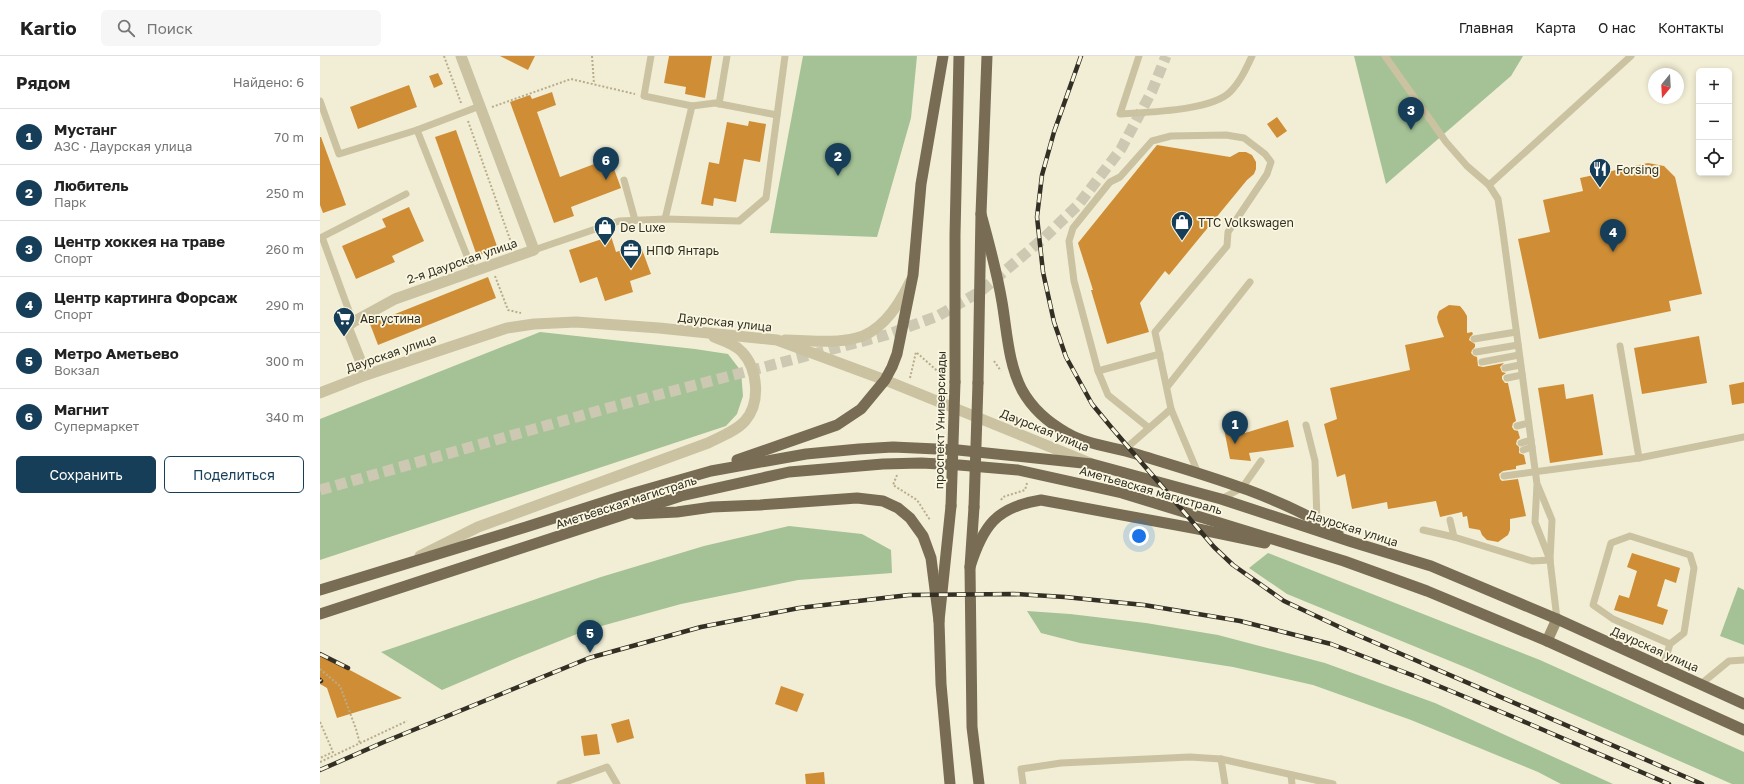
<!DOCTYPE html>
<html lang="ru">
<head>
<meta charset="utf-8">
<style>
	body { margin:0; font-family:"Golos Text",sans-serif; background:#f6f6f6; color:#222 }
	.controls { position:absolute; right:12px; top:12px; display:grid; overflow:hidden; border-radius:6px; box-shadow:0 2px 6px #0003 }
	.controls button { width:36px; height:36px; display:grid; place-items:center; padding:0; border:0; border-bottom:1px solid #e0e0e0; background:#fff; color:#222; font:20px sans-serif }
	.compass { position:absolute; left:1328px; top:12px; width:36px; height:36px; border-radius:50%; background:#fff; box-shadow:0 2px 6px #0003; rotate:198deg }
	.you { position:absolute; left:819px; top:480px; width:14px; height:14px; margin:-10px; border:3px solid #fff; border-radius:50%; background:#1a73e8; box-shadow:0 0 0 6px #1a73e833 }
	.badge { display:grid; place-items:center; width:26px; height:26px; border-radius:50%; background:#173e58; color:#fff; font-size:13px; font-weight:700 }
	.pin { position:absolute; translate:-50% -33px; filter:drop-shadow(0 1px 2px #0008) }
	.pin::after { content:''; position:absolute; top:21px; width:14px; height:12px; background:inherit; clip-path:polygon(0 0,100% 0,50% 100%) }
	.list { margin:0; padding:0; list-style:none }
	h2 { display:flex; justify-content:space-between; align-items:center; height:52px; margin:0; padding:0 16px; font-size:17px }
	h2 small { font-size:13px; font-weight:400; color:#767676 }
	.list li { display:grid; grid-template-columns:26px 1fr auto; gap:12px; align-items:center; box-sizing:border-box; height:56px; padding:0 16px; border-top:1px solid #e0e0e0 }
	.list b { display:block; font-size:15px; white-space:nowrap }
	.list p { margin:0; font-size:13px; white-space:nowrap; color:#767676 }
	.list em { font-size:13px; font-style:normal; color:#767676 }
	.actions { display:flex; gap:8px; padding:12px 16px }
	.actions a { flex:1; padding:9px 0; border:1px solid #173e58; border-radius:6px; text-align:center; font-size:14px; color:#173e58 }
	.actions .main { background:#173e58; color:#fff }
	.icon { flex:none; width:22px; height:22px; fill:none; stroke:currentColor; stroke-width:2; stroke-linecap:round; stroke-linejoin:round }
	.map { position:relative; flex:none; width:1424px; height:728px; overflow:hidden }
	header { display:flex; align-items:center; gap:24px; box-sizing:border-box; height:56px; padding:0 20px; background:#fff; border-bottom:1px solid #e0e0e0 }
	header strong { font-size:19px }
	nav { display:flex; gap:22px; margin-inline-start:auto; font-size:14px }
	.search { width:280px; height:36px; background:#f6f6f6; display:flex; align-items:center; gap:10px; box-sizing:border-box; padding:0 14px; border-radius:6px; color:#767676; font-size:15px }
	main { display:flex }
	aside { flex:1; background:#fff }
	.map>svg:first-child { display:block }
</style>
</head>
<body>
<header>
<strong>Kartio</strong>
<div class="search"><svg class="icon" aria-label="search" viewBox="0 0 24 24"><circle cx="10" cy="10" r="6"/><path d="M15 15l6 6"/></svg>Поиск</div>
<nav><a>Главная</a><a>Карта</a><a>О нас</a><a>Контакты</a></nav>
</header>
<main>
<aside>
<h2>Рядом<small>Найдено: 6</small></h2>
<ul class="list">
<li><span class="badge">1</span><div><b>Мустанг</b><p>АЗС · Даурская улица</p></div><em>70 m</em></li>
<li><span class="badge">2</span><div><b>Любитель</b><p>Парк</p></div><em>250 m</em></li>
<li><span class="badge">3</span><div><b>Центр хоккея на траве</b><p>Спорт</p></div><em>260 m</em></li>
<li><span class="badge">4</span><div><b>Центр картинга Форсаж</b><p>Спорт</p></div><em>290 m</em></li>
<li><span class="badge">5</span><div><b>Метро Аметьево</b><p>Вокзал</p></div><em>300 m</em></li>
<li><span class="badge">6</span><div><b>Магнит</b><p>Супермаркет</p></div><em>340 m</em></li>
</ul>
<div class="actions"><a class="main">Сохранить</a><a>Поделиться</a></div>
</aside>
<div class="map">
<svg width="1424" height="728" viewBox="0 0 1424 728">
	<rect width="100%" height="100%" fill="#f2eed5"/>
	<g fill="#a4c295">
		<path d="M483,0H597L591,62L557,181L450,177Z"/>
		<path d="M1034,0H1203L1191,20L1066,128Z"/>
		<path d="M220,276L375,293L408,298L421,315L423,340L417,358L406,370L0,504V363Z"/>
		<path d="M469,470L542,478L571,494L572,517L478,524L361,548L267,574L197,602L122,634L61,596L281,521L384,490Z"/>
		<path d="M948,497L1220,604L1424,696V728H1412L1152,614L967,538L929,512Z"/>
		<path d="M1418,531L1424,534V589L1400,580Z"/>
		<path d="M707,555L750,558L826,567L898,579L1005,607L1115,647L1293,728H1241L1218,716L1091,664L993,629L913,611L760,587L721,577Z"/>
	</g>
	<g fill="#cf8e36">
		<path d="M180,0H215L208,14Z"/>
		<path d="M349,0H392L385,42L365,38L366,31L344,27Z"/>
		<path d="M118,17L123,28L114,32L109,20Z"/>
		<path d="M89,29L97,51L38,73L30,51Z"/>
		<path d="M232,36L236,49L217,56L240,121L290,102L301,132L251,151L254,160L234,167L190,46L210,39L212,43Z"/>
		<path d="M957,61L967,75L957,82L947,68Z"/>
		<path d="M429,65L446,68L440,106L424,103L416,146L394,142L393,150L381,148L389,106L399,108L407,66L428,70Z"/>
		<path d="M136,74L178,193L157,200L115,81Z"/>
		<path d="M0,81H1L26,149L3,157L0,149Z"/>
		<path d="M837,89L910,101L919,96H926L932,99L936,106V113L934,118L927,124L849,219L845,215L820,247L829,276L787,288L771,234H773L758,187Z"/>
		<path d="M1328,107L1344,110L1355,121L1382,238L1349,245L1351,255L1219,283L1198,183L1230,176L1223,144L1263,135L1260,122Z"/>
		<path d="M89,151L104,185L72,200L75,206L36,223L22,190L66,171L62,163Z"/>
		<path d="M291,180L296,196L320,188L331,218L310,225L313,236L285,245L277,221L260,227L249,194Z"/>
		<path d="M168,221L176,242L58,289L50,268Z"/>
		<path d="M1129,249L1140,250L1144,255L1147,260V277L1152,276L1153,278L1150,281L1149,284L1155,288V291L1152,294L1151,297L1154,300L1157,301L1158,310L1163,311L1184,307L1180,311L1182,316L1186,317L1182,320V323L1185,327H1188L1196,365L1193,367L1192,371L1194,374L1198,375L1200,382L1197,384L1196,388L1199,391V397L1204,399L1206,408L1196,410V413L1183,415L1179,418L1180,423L1182,425L1198,423L1206,460L1190,463V474L1188,479L1178,486L1167,484L1162,479L1160,474L1149,472L1147,460L1143,461L1142,456L1120,461L1116,445L1068,453L1067,446L1032,453L1025,418L1017,421L1004,368L1017,363L1010,332L1090,314L1085,289L1124,281L1118,266L1117,261L1119,255Z"/>
		<path d="M1379,280L1387,327L1322,338L1314,292Z"/>
		<path d="M1424,326V347L1412,349L1409,329Z"/>
		<path d="M1244,328L1246,343L1273,338L1283,399L1230,407L1218,332Z"/>
		<path d="M922,363L925,377L968,364L974,391L929,397L931,405L910,403L903,368Z"/>
		<path d="M1312,497L1360,512L1356,527L1345,523L1337,550L1348,554L1343,569L1294,554L1299,539L1309,542L1317,515L1307,511Z"/>
		<path d="M0,598L82,642L17,662L7,632L0,628Z"/>
		<path d="M461,630L484,638L477,656L455,648Z"/>
		<path d="M309,663L314,682L297,687L291,668Z"/>
		<path d="M277,678L280,698L264,700L261,680Z"/>
		<path d="M504,716L505,728H486L485,718Z"/>
	</g>
	<g fill="none" stroke-linecap="round" stroke-linejoin="round">
		<path stroke="#ccc8b2" stroke-width="11" stroke-dasharray="11 5.5" stroke-linecap="butt" d="M0,434L288,352L566,279L618,260L661,235L724,182L758,149L801,93L832,35L846,0"/>
		<g stroke="#b7ac8b" stroke-width="2" stroke-dasharray="2 2" stroke-linecap="butt">
			<path d="M124,0L141,47"/>
			<path d="M272,0L274,28"/>
			<path d="M172,51L251,23L315,38"/>
			<path d="M148,65L192,189"/>
			<path d="M175,220L188,254L201,257"/>
			<path d="M674,305L681,315"/>
			<path d="M590,322L596,296L623,320"/>
			<path d="M577,419L573,429L597,444L610,464"/>
			<path d="M681,444L683,441L705,434L707,427"/>
			<path d="M0,613L20,630L36,673L40,688"/>
			<path d="M0,666L13,696L0,702"/>
			<path d="M0,706L87,665"/>
		</g>
		<g stroke="#cbc2a1" stroke-width="7">
			<path d="M331,0L324,40L372,50L395,47L457,59"/>
			<path d="M819,0L800,58C827,56 891,55 910,36C920,26 926,13 932,0"/>
			<path d="M1065,0L1126,86L1147,110L1169,129"/>
			<path d="M0,45L19,98L97,74"/>
			<path d="M399,48L407,0"/>
			<path d="M304,124L315,164"/>
			<path d="M345,163L372,50"/>
			<path d="M214,194L299,165L345,163L419,165L446,142L465,0"/>
			<path d="M153,215L97,74L160,50"/>
			<path d="M33,266L2,181L86,138"/>
			<path d="M1154,283L1196,276"/>
			<path d="M1300,290L1319,402"/>
			<path d="M1156,296L1198,289"/>
			<path d="M1162,306L1199,299"/>
			<path d="M1185,312L1200,309"/>
			<path d="M778,315L840,298"/>
			<path d="M1187,322L1202,319"/>
			<path d="M847,331L930,226"/>
			<path d="M986,369L995,405L997,464"/>
			<path d="M1197,370L1208,367"/>
			<path d="M829,372L788,339L778,315L754,225L749,185L753,172L790,126L800,121L832,85L851,80L906,79L924,82L945,98L951,106L947,118L908,176L907,190L835,276L851,353L878,417"/>
			<path d="M1201,387L1211,384"/>
			<path d="M804,394L851,353"/>
			<path d="M1203,394L1212,391"/>
			<path d="M1184,420L1319,402L1424,381"/>
			<path d="M1218,430L1232,464L1230,504L1237,563"/>
			<path d="M901,443L922,432L941,405"/>
			<path d="M1130,464L1134,481L1212,505L1230,504"/>
			<path d="M1103,474L1134,481"/>
			<path d="M1230,504L1215,466L1217,428L1182,169L1178,143L1169,129L1311,0"/>
			<path d="M1343,611L1350,588L1293,563L1273,549L1291,487L1310,480L1370,499L1374,512L1364,577L1350,588"/>
			<path d="M1381,628L1409,605L1424,604"/>
			<path d="M901,703L905,728"/>
			<path d="M971,719L972,728"/>
			<path d="M240,728L287,711L297,728"/>
			<path d="M703,728L701,713L741,707L870,701L901,703L1013,728"/>
		</g>
		<path stroke="#cbc2a1" stroke-width="11" d="M46,319L27,271L33,266L75,243L214,194L141,0"/>
		<g stroke="#cbc2a1" stroke-width="11">
			<path d="M465,284C488,284 514,288 536,282C562,276 579,249 590,226"/>
			<path d="M0,337L46,319L187,272L214,268L256,266L339,272L457,284L565,324L770,407"/>
			<path d="M100,500L158,471L388,387C400,381 416,375 425,365C441,347 438,313 422,296C415,288 404,285 394,281"/>
		</g>
		<path stroke="#9e9172" stroke-width="11" d="M1227,585L1237,563"/>
		<g stroke="#786c54" stroke-width="11">
			<path d="M661,158C669,187 677,216 682,246C687,275 688,307 702,334C712,352 729,367 747,377C767,389 794,391 816,398C885,419 957,439 1018,477"/>
			<path d="M635,326V179L639,0"/>
			<path d="M658,327L661,158L667,0"/>
			<path d="M417,404L517,369L541,353L565,324L572,311L577,298L593,219L601,128L623,0"/>
			<path d="M654,451L650,511L652,671L659,728"/>
			<path d="M316,458L357,456L392,451L440,449L537,442L563,445L578,452L590,462L603,480L611,502L619,565"/>
			<path d="M650,511C663,470 676,451 721,444L878,473L945,487"/>
			<path d="M0,534L206,471L300,441L391,415L486,398L539,393L573,391L638,394L772,408L901,443L1032,486L1111,510L1237,563L1424,648"/>
			<path d="M0,558L361,440L469,416L563,408L601,407L639,409L698,414L802,437L1024,505L1107,535L1227,585L1424,674"/>
			<path d="M630,728L621,628L619,565L631,450"/>
		</g>
		<g stroke="#342f24" stroke-width="4.5">
			<g id="rail">
				<path d="M761,0L734,76L722,119L717,161L723,216L734,266L746,301L772,348L791,371L894,491L913,509L964,545L1028,575L1382,728"/>
				<path d="M0,598L28,612"/>
				<path d="M0,624L1,625"/>
				<path d="M0,714L64,686L269,602L381,571L479,552L589,539L694,538L745,541L824,549L920,565L1011,588L1097,621L1191,660L1349,728"/>
			</g>
		</g>
		<use href="#rail" stroke="#faf7e1" stroke-width="3" stroke-dasharray="9" stroke-linecap="butt"/>
		<g stroke="#786c54" stroke-width="11">
			<path d="M631,450L635,326"/>
			<path d="M654,451L658,327"/>
		</g>
	</g>
	<defs>
		<g id="restaurant-pin" transform="scale(1.15)"><path d="M0 17L-7.5 6A9.5 9.5 0 1 1 7.5 6Z" fill="#173e58" stroke="#faf7e1"/><path d="M-5-6h1v4h1v-4h1v4h1v-4h1v5L-1.5 .5V6h-2V.5L-5-1ZM5-6V6H3V1.5H1.5Q1.5-4 5-6Z" fill="#fff"/></g>
		<g id="shop-pin" transform="scale(1.15)"><path d="M0 17L-7.5 6A9.5 9.5 0 1 1 7.5 6Z" fill="#173e58" stroke="#faf7e1"/><path d="M-5-2.5h2.3a2.7 3.5 0 0 1 5.4 0H5L5.5 6h-11ZM-1.5-2.5h3a1.5 2.3 0 0 0-3 0Z" fill="#fff"/></g>
		<g id="office-pin" transform="scale(1.15)"><path d="M0 17L-7.5 6A9.5 9.5 0 1 1 7.5 6Z" fill="#173e58" stroke="#faf7e1"/><path d="M-6-3h4V-5.5h4V-3h4V5H-6ZM-1-4.5V-3h2v-1.5ZM-6 0V1H6V0Z" fill="#fff"/></g>
		<g id="supermarket-pin" transform="scale(1.15)"><path d="M0 17L-7.5 6A9.5 9.5 0 1 1 7.5 6Z" fill="#173e58" stroke="#faf7e1"/><path d="M-6-5.5h2.5l.6 2H6L4.5 2H-2.5L-4.4-4H-6ZM-1.5 3.2a1.3 1.3 0 1 0 .1 0ZM3 3.2a1.3 1.3 0 1 0 .1 0Z" fill="#fff"/></g>
	</defs>
	<g fill-rule="evenodd">
		<use href="#restaurant-pin" x="1280" y="113"/>
		<use href="#shop-pin" x="862" y="166"/>
		<use href="#shop-pin" x="285" y="171"/>
		<use href="#office-pin" x="311" y="194"/>
		<use href="#supermarket-pin" x="24" y="262"/>
	</g>
	<g text-anchor="middle" dominant-baseline="central" stroke-width="3.5" stroke-linejoin="round" paint-order="stroke">
		<g font-size="12" fill="#342f24" stroke="#faf7e1" text-anchor="start">
			<text x="1296" y="113">Forsing</text>
			<text x="878" y="166">ТТС Volkswagen</text>
			<text x="300" y="171">De Luxe</text>
			<text x="326" y="194">НПФ Янтарь</text>
			<text x="40" y="262">Августина</text>
		</g>
		<g font-size="12" fill="#342f24" stroke="#faf7e1">
			<text transform="translate(142 205) rotate(-19)">2-я Даурская улица</text>
			<text transform="translate(405 266) rotate(6)">Даурская улица</text>
			<text transform="translate(71 297) rotate(-19)">Даурская улица</text>
			<text transform="translate(620 364) rotate(-89)">проспект Универсиады</text>
			<text transform="translate(725 374) rotate(22)">Даурская улица</text>
			<text transform="translate(831 434) rotate(16)">Аметьевская магистраль</text>
			<text transform="translate(306 446) rotate(-18)">Аметьевская магистраль</text>
			<text transform="translate(1033 472) rotate(18)">Даурская улица</text>
			<text transform="translate(1335 593) rotate(24)">Даурская улица</text>
		</g>
	</g>
</svg>
<div class="controls">
<button>+</button>
<button>−</button>
<button><svg class="icon" aria-label="locate" viewBox="0 0 24 24"><circle cx="12" cy="12" r="6"/><path d="M12 2v4M12 18v4M2 12h4M18 12h4"/></svg></button>
</div>
<svg class="compass" viewBox="-18 -18 36 36"><path d="M0-13l5 13h-10z" fill="#e53935"/><path d="M0 13l5-13h-10z" fill="#767676"/></svg>
<div class="you"></div>
<div class="pin badge" style="left:915px;top:388px">1</div>
<div class="pin badge" style="left:518px;top:120px">2</div>
<div class="pin badge" style="left:1091px;top:74px">3</div>
<div class="pin badge" style="left:1293px;top:196px">4</div>
<div class="pin badge" style="left:270px;top:597px">5</div>
<div class="pin badge" style="left:286px;top:124px">6</div>
</div>
</main>
</body>
</html>
